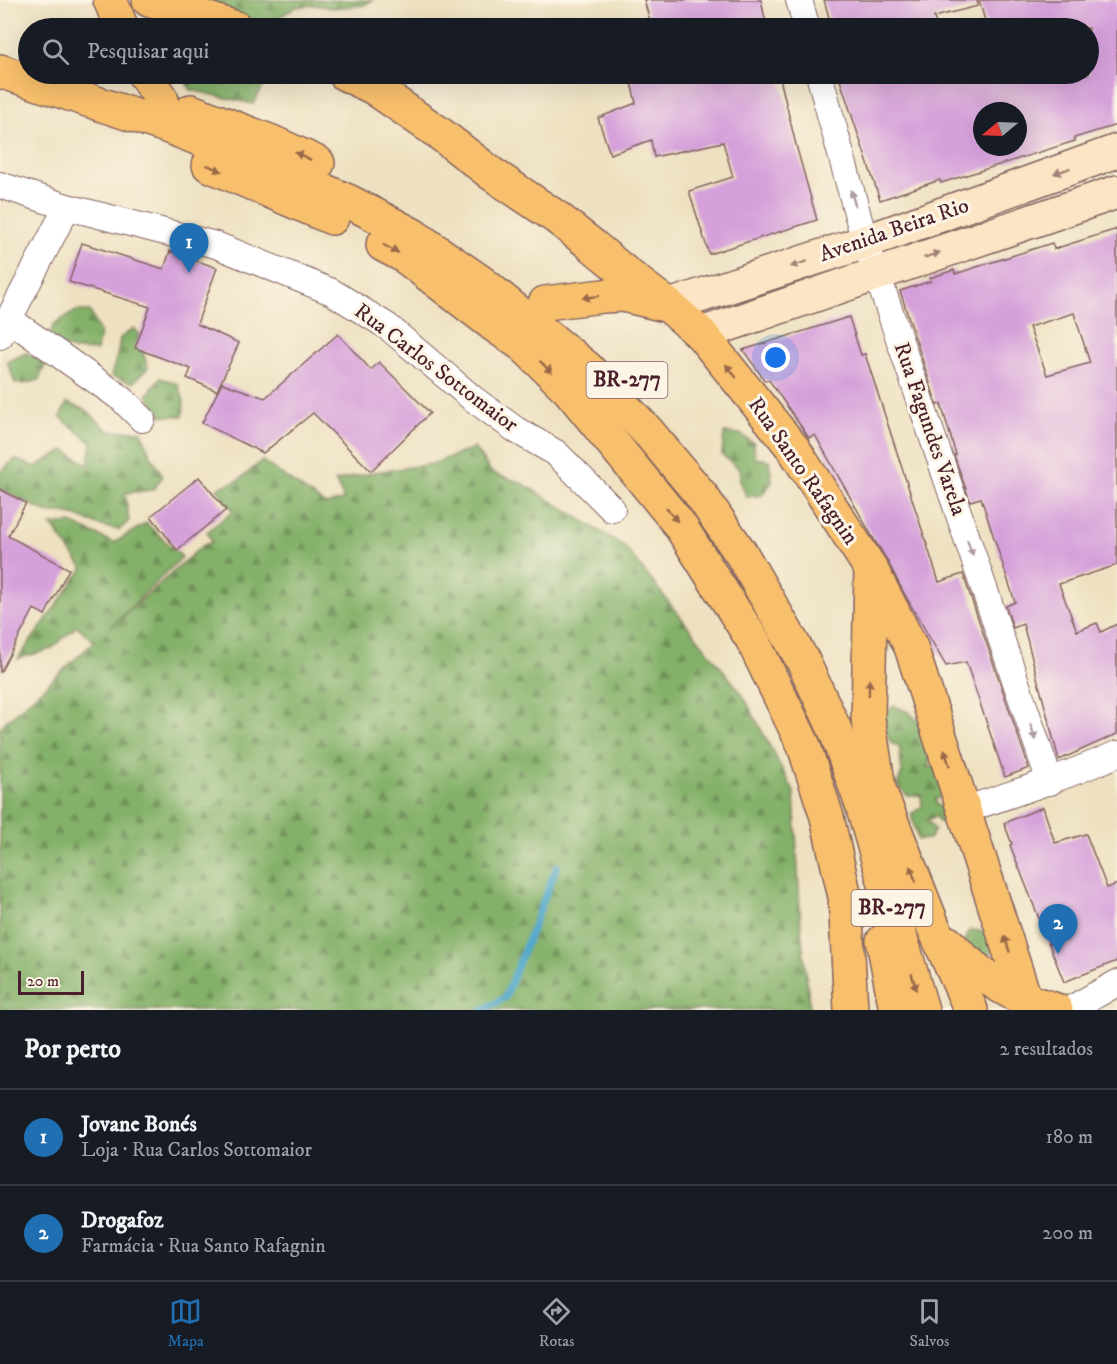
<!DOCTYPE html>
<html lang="pt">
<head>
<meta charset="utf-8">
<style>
	body { margin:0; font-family:"IM FELL DW Pica",serif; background:#20242c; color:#f1f3f6 }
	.compass { position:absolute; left:973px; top:102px; width:54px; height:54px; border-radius:50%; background:#171b24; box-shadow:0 6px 24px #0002; rotate:251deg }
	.scale { position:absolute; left:18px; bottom:15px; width:66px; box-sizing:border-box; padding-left:6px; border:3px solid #4a1f2b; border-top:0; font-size:16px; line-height:21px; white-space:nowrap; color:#4a1f2b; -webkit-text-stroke:4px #fcf5e5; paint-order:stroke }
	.you { position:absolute; left:776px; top:358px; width:21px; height:21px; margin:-15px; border:4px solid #fff; border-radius:50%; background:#1a73e8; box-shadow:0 0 0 9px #1a73e833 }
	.badge { display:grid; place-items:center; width:39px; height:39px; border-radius:50%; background:#1f6fb2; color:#fff; font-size:20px; font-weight:700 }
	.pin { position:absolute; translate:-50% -50px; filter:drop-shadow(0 2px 3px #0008) }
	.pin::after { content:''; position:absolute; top:32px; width:21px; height:18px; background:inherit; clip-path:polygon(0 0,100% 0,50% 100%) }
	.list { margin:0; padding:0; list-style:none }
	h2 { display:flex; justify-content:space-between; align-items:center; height:78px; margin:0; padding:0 24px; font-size:26px }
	h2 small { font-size:20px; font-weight:400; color:#9ea1a6 }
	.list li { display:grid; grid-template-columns:39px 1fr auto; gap:18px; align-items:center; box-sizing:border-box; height:96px; padding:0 24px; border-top:2px solid #363941 }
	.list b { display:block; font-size:22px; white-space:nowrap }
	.list p { margin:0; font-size:20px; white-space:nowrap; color:#9ea1a6 }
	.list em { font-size:20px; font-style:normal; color:#9ea1a6 }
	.icon { flex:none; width:33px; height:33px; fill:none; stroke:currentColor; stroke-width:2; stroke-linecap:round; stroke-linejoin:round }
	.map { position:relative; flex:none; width:1117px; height:1010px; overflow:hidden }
	.search { position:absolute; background:#171b24; box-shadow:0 6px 24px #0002; left:18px; right:18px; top:18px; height:66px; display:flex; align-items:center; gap:15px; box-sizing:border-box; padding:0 21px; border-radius:33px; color:#9ea1a6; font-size:22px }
	.sheet { height:270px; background:#171b24 }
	nav { display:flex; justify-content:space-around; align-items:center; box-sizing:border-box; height:84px; border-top:2px solid #363941; background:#171b24; font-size:16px; color:#9ea1a6 }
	nav a { display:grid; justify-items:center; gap:3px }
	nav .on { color:#1f6fb2 }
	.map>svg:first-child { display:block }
</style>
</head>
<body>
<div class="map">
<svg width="1117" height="1010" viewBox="0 0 1117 1010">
	<defs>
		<pattern id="forest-firs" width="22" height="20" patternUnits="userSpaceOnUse" patternTransform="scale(1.5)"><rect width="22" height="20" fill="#84b169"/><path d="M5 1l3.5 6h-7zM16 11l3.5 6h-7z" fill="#6e8f57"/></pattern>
	</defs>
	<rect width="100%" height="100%" fill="#fcf5e5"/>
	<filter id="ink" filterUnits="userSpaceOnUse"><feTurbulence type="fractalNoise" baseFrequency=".0167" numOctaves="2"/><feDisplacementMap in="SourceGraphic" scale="12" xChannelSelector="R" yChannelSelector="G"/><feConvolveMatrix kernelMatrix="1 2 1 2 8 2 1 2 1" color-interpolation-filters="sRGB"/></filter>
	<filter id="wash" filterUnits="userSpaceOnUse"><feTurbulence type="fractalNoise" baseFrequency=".008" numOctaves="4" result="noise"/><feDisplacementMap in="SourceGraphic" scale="24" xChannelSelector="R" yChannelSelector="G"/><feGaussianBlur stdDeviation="1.35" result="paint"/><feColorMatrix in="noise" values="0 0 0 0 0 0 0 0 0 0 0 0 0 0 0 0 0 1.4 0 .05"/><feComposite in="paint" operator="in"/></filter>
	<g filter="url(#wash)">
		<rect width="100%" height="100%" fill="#eee1c1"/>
		<g fill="url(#forest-firs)" stroke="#67684a" stroke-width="1.5">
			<path d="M195,0H373L364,5L331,8L314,5L296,7L276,19L277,28H216Z"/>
			<path d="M180,74H252L264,85L253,104L191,90Z"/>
			<path d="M76,311H90L100,333L97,351L74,350L48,341L54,324Z"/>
			<path d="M134,328L147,342L143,352L148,368L133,383L111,376L118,352L120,338Z"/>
			<path d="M26,353L46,363L39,380L23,384L15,383L7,361Z"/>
			<path d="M160,378L178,384L184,401L183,416H161L147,395Z"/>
			<path d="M67,403L86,410L109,431H141L150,454L163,476L153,490L125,493L129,521L119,530L98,525L77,516L63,513H48L0,489V472L15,459L35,467L65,450L88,465L92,443L60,417Z"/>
			<path d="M724,433L740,434L754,443L755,458L769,460L772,482L762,495L747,497L740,482V470L722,455Z"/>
			<path d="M474,448L492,473L522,483L624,546L743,695L794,792L801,929L810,1010H0V727L94,642L77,626L51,649L18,659L83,568L51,525L71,523L114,543L146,523L182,557L110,628L202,546L212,542L207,532L233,511L217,488L239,480L262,461L326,505L344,499L335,481L375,472L432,464Z"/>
			<path d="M894,706L908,712L922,724L933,754L927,767L936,766L944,797L935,799L937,805L949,811L955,823L939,822L936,816L927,820L935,830L929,839L918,840L911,814L922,807L921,795L908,796L897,785L902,773L899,745L892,744L886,733L885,714Z"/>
			<path d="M970,930L988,932L993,944L990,955L977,958L963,944Z"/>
		</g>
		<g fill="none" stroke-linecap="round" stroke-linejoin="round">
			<path stroke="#4ca6ca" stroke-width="7" d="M482,1010L505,998L557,866"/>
		</g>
		<g id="blocks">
			<g fill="#d6a0da" fill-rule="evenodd">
				<path d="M644,0H761L767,28H652Z"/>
				<path d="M824,0H977L978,6L934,17L937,28H832Z"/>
				<path d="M979,0H1117V125L1074,138L1075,141L941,183L940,180L880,200L838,74H1089V28H987ZM982,111H1018V147H982Z"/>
				<path d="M629,74H779L796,145L817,220L709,254L689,191L733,177L723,142L654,157L651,140L610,154L598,118L636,103Z"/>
				<path d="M1117,229V565L1059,584L1077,631L1097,623L1101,632L1117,624V734L1059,760L1023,624L1013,628L1006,606L1015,602L981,498L970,501L954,455H956L941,404L937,405L900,291L931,281L930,278L954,270L955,274L1052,243L1054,249ZM1074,313L1090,363L1047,375L1029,327Z"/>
				<path d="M82,243L164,269L170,251L217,268L197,324L239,343L217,391L187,378L191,369L135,348L150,307L69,282Z"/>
				<path d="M849,317L861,355L865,354L939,582L963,574L1029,768L1005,777L966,662L946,666L904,593L887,560L872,536L815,435L809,438L769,380L765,381L743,350Z"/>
				<path d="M338,334L371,370L379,362L430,413L371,471L313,413L263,453L202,423L222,383L265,398Z"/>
				<path d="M199,477L226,510L177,550L151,516Z"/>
				<path d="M0,489L26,503L8,536L69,569L45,615L34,609L0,673Z"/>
				<path d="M1043,807L1055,843L1086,834L1107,888L1117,884V961L1064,982L1010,845L1012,844L1004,823Z"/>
			</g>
		</g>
	</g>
	<g filter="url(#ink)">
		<use href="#blocks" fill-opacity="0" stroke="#836360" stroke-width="1.5"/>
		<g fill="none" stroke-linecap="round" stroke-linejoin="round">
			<g stroke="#836360" stroke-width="28">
				<g id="street">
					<path d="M799,0L807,28"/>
					<path d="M819,74L865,242L877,274L1050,782"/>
					<path d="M0,185L67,207L216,245L332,292L387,326L472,398L516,430L556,453L612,509"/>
					<path d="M9,319L122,399L142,419"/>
					<path d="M0,336L67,207"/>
					<path d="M964,810C1016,793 1067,776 1117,754"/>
					<path d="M1069,1010L1117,983"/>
				</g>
			</g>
			<g stroke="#836360" stroke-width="36">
				<g id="secondary">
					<path d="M669,306L865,242L1117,151"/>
					<path d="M701,334L1117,192"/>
				</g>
			</g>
			<g stroke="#836360" stroke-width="36">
				<g id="primary">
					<path d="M149,0L236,28"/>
					<path d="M345,74L374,88L439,133L492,174L556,217L593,246L628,275L669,306L701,334L793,448L871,569L911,647L1025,999"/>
				</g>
			</g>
			<g stroke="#836360" stroke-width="36">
				<g id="highway">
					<path d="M110,0L122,28"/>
					<path d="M0,71L166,126L269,166L350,202L413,235L481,282L587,368L649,433L701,495L742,555L803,661L836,732L862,805L922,1010"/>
					<path d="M144,74L162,100"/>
					<path d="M191,111L272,142L318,163"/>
					<path d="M209,165L332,218"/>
					<path d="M383,245L404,256L495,326L524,346L570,391L679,524L752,639L804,746L827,817L845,897L851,1010"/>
					<path d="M545,303L603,296L623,295L669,306"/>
					<path d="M871,569L868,718L879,788"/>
					<path d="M870,767L934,928L971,1010"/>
					<path d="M883,941L896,1010"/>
					<path d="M948,943C969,966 995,985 1024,999C1034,1003 1045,1006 1056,1010"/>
				</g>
			</g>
			<use href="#street" stroke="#fff" stroke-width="26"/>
			<use href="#secondary" stroke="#fce5c4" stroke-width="33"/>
			<use href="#primary" stroke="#f8bf6c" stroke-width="33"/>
			<use href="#highway" stroke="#f8bf6c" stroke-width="33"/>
		</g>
		<defs><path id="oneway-solid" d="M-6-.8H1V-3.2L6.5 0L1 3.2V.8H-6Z" transform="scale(1.5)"/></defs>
		<g fill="#986748">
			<use href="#oneway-solid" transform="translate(303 156) rotate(-155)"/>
			<use href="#oneway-solid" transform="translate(214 168) rotate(23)"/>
			<use href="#oneway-solid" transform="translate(391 249) rotate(28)"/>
			<use href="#oneway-solid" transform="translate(591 297) rotate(173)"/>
			<use href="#oneway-solid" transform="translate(546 367) rotate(44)"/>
			<use href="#oneway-solid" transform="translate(731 371) rotate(-129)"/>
			<use href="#oneway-solid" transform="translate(672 515) rotate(50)"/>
			<use href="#oneway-solid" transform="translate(869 688) rotate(-89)"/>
			<use href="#oneway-solid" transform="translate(947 758) rotate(-108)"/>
			<use href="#oneway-solid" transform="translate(913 874) rotate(-112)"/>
			<use href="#oneway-solid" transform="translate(1007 944) rotate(-108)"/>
			<use href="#oneway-solid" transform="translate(914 982) rotate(74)"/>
		</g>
		<g fill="#a38278">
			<use href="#oneway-solid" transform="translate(1062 171) rotate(160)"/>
			<use href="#oneway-solid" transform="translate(932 255) rotate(-19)"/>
			<use href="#oneway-solid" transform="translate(799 264) rotate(162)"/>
		</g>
		<g fill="#ae9aa0">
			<use href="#oneway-solid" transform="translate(853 198) rotate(-105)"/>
			<use href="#oneway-solid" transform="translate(970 548) rotate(71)"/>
			<use href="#oneway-solid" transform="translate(1033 732) rotate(71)"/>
		</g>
	</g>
	<g text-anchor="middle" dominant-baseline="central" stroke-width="6" stroke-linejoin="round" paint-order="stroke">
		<g fill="#fcf5e5" stroke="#7f5f63" stroke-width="1.5">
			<rect x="586.5" y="362" width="81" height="36" rx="4.5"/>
			<rect x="851.5" y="890" width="81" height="36" rx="4.5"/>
		</g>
		<g font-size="21" font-weight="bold" fill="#4a1f2b">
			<text x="627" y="380">BR-277</text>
			<text x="892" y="908">BR-277</text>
		</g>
		<g font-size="22" fill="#4a1f2b" stroke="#fcf5e5">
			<text transform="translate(894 230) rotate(-19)">Avenida Beira Rio</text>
			<text transform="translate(436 368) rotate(37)">Rua Carlos Sottomaior</text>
			<text transform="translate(930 429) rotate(71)">Rua Fagundes Varela</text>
			<text transform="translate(803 471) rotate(55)">Rua Santo Rafagnin</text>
		</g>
	</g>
</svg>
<svg class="compass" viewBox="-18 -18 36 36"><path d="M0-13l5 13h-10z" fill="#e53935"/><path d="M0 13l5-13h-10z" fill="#9ea1a6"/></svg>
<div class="scale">20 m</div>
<div class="you"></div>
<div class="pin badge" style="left:189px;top:273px">1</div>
<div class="pin badge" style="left:1058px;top:954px">2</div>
<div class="search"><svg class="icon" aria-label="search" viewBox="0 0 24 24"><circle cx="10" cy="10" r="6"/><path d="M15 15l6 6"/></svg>Pesquisar aqui</div>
</div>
<section class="sheet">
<h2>Por perto<small>2 resultados</small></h2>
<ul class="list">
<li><span class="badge">1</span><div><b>Jovane Bonés</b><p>Loja · Rua Carlos Sottomaior</p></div><em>180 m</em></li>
<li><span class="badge">2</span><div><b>Drogafoz</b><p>Farmácia · Rua Santo Rafagnin</p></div><em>200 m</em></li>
</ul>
</section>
<nav>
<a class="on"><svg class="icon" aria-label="map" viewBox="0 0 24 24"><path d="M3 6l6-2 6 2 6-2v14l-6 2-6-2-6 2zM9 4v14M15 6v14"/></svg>Mapa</a>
<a><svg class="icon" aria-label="directions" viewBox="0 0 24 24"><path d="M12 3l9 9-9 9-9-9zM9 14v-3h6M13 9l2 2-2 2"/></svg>Rotas</a>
<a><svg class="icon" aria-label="saved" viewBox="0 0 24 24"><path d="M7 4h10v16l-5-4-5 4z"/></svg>Salvos</a>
</nav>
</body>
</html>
